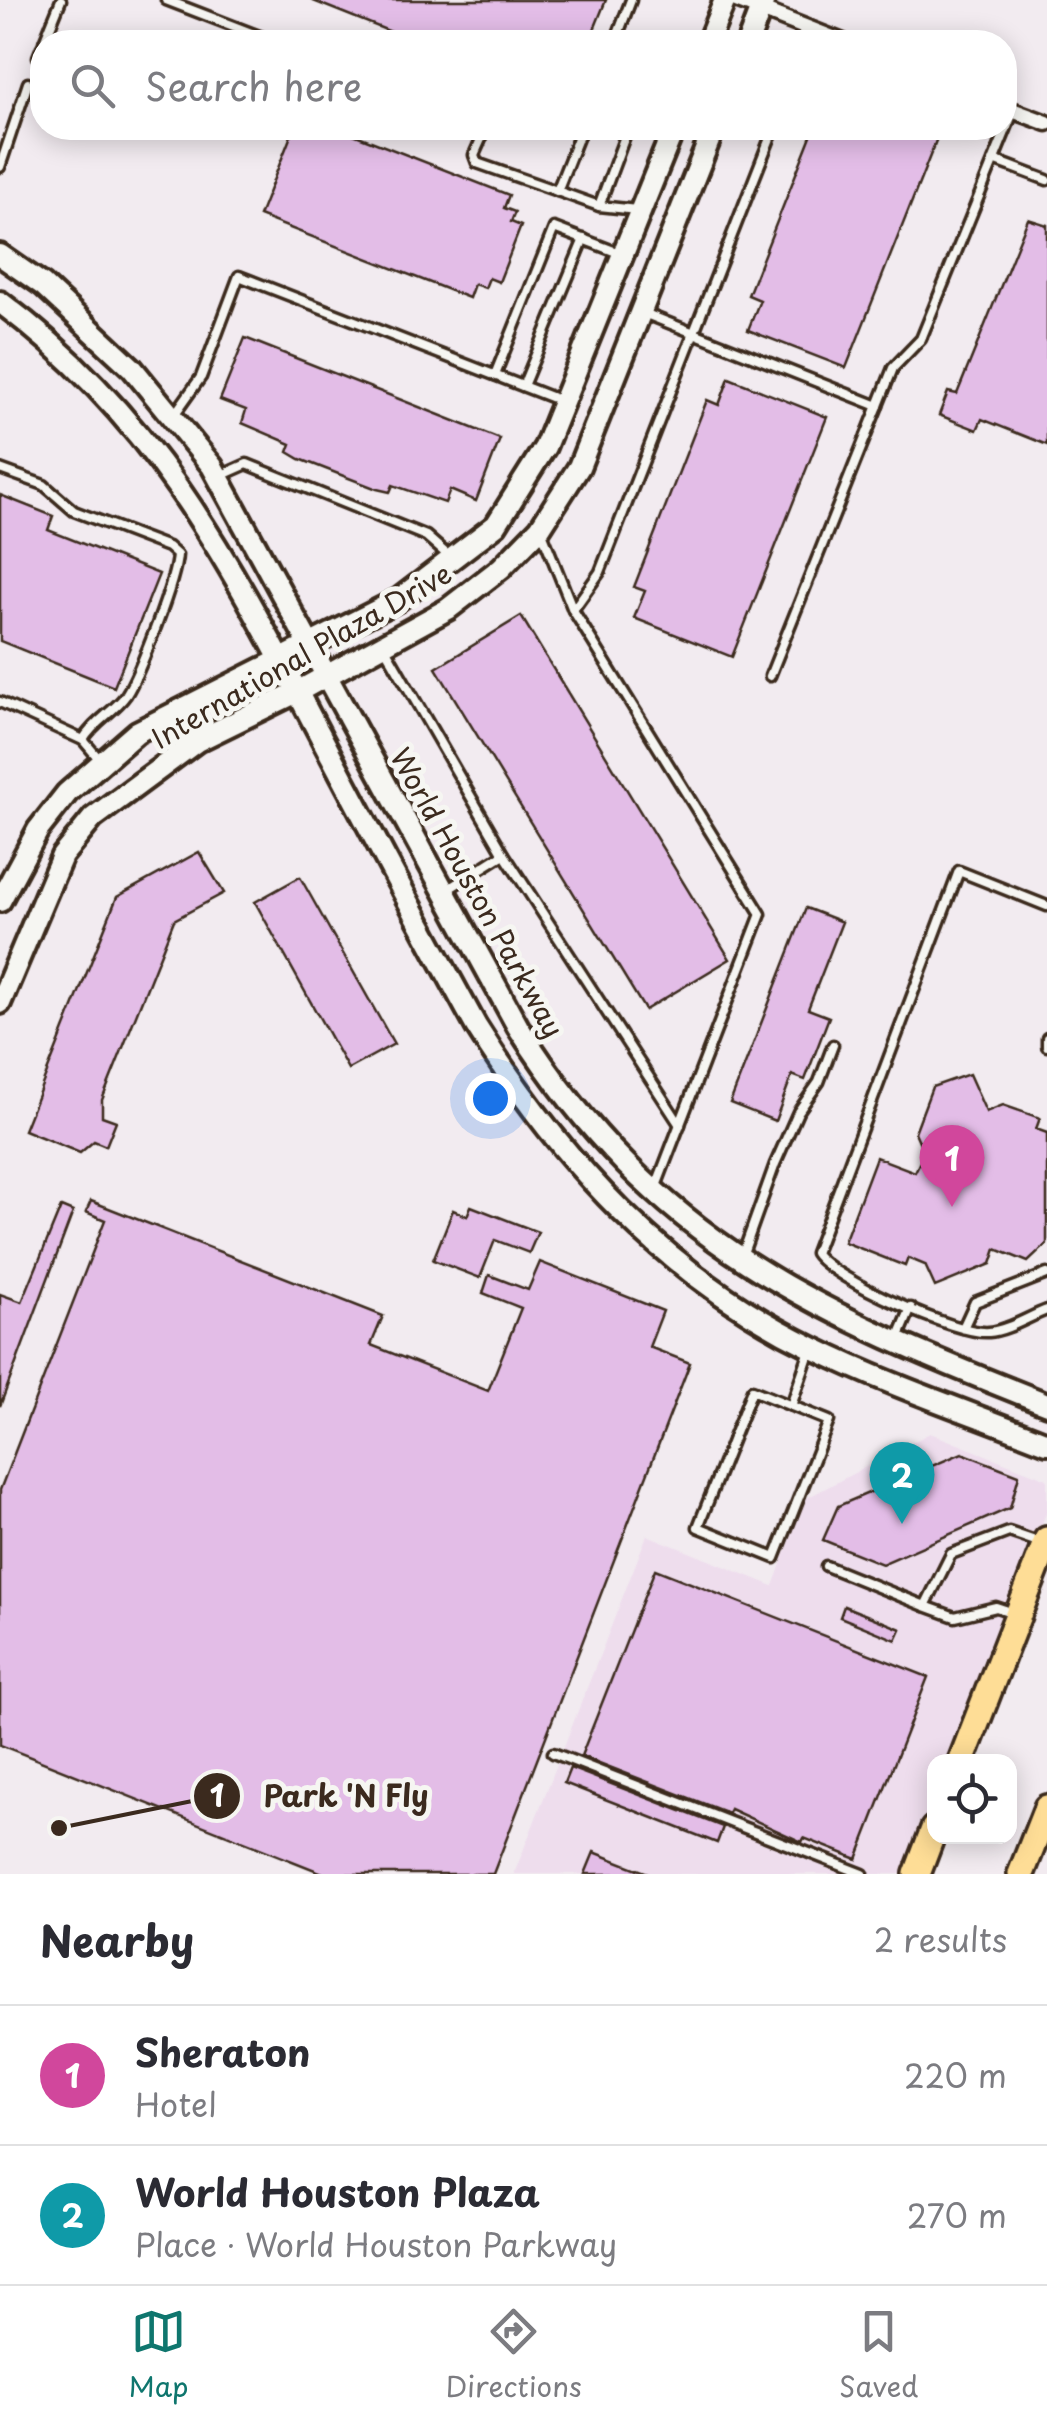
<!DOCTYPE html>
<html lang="en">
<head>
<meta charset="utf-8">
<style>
	body { margin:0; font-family:"Playpen Sans",sans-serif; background:#f7f7f7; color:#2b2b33 }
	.controls { position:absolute; right:30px; bottom:30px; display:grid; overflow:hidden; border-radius:20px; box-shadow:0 5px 25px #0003 }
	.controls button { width:90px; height:90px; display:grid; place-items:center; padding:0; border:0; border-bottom:2px solid #e1e1e2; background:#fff; color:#2b2b33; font:50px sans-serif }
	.you { position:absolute; left:490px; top:1098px; width:35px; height:35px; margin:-25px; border:8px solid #fff; border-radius:50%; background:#1a73e8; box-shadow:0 0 0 15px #1a73e833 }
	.badge { display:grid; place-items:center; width:65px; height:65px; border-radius:50%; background:#0f766e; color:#fff; font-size:32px; font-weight:700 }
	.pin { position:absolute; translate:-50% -82px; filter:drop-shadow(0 2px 5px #0008) }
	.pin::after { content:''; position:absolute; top:52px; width:35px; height:30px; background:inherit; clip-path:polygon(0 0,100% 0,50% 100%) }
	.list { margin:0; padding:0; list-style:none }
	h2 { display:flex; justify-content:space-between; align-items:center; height:130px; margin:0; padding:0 40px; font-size:42px }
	h2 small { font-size:32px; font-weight:400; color:#7c7c81 }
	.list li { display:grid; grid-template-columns:65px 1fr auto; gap:30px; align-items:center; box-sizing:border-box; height:140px; padding:0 40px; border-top:2px solid #e1e1e2 }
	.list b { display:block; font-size:38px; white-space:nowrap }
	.list p { margin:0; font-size:32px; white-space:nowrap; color:#7c7c81 }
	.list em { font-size:32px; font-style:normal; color:#7c7c81 }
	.icon { flex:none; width:55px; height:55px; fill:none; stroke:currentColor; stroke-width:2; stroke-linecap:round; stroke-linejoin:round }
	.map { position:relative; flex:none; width:1047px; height:1874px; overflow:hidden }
	.search { position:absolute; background:#fff; box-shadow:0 5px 25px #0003; left:30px; right:30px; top:30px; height:110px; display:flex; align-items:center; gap:25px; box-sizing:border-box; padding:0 35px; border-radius:40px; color:#7c7c81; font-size:38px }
	.sheet { height:410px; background:#fff }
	nav { display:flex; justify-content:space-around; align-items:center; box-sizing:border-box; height:140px; border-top:2px solid #e1e1e2; background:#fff; font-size:28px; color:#7c7c81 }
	nav a { display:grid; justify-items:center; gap:5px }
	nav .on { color:#0f766e }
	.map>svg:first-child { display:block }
</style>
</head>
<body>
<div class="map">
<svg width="1047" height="1874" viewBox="0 0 1047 1874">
	<rect width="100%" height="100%" fill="#f2ebf0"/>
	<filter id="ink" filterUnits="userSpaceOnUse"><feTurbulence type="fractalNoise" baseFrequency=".01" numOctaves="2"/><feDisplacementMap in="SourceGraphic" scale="20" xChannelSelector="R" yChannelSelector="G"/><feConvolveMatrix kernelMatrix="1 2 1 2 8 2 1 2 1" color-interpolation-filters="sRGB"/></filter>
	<g filter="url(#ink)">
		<path fill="#eedded" d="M930,1433L1047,1479V1511L949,1761L934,1762V1797L904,1874H514L647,1535L773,1586L805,1499Z"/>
		<g fill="#e3bde7" stroke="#3b2a1e" stroke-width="2.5">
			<path d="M311,0H606L589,42H416Z"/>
			<path d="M294,128H338L509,195L504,208L515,212L511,222L521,226L499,282L489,278L485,288L474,284L469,298L259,216Z"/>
			<path d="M814,128H941L846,368L748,330L760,300L748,295Z"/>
			<path d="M1028,219L1047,225V445L982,419L977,430L939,415L948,392L957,394Z"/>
			<path d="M245,338L500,439L476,501L450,490L445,503L393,485L390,492L377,489L300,459L288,452L291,444L242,423L246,410L220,400Z"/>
			<path d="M729,378L827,417L732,657L634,618L645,591L634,587L707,400L719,405Z"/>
			<path d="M0,495L53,516L48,530L159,574L114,687L0,641Z"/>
			<path d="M521,616L730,959L645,1010L436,668Z"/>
			<path d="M199,852L224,893L174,920L102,1100V1116L116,1121L106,1146L94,1141L80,1153L24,1130L117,897Z"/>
			<path d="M300,877L394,1044L348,1069L255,902Z"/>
			<path d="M806,908L842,922L808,1009L829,1017L805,1080L792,1075L775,1121L730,1103Z"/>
			<path d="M969,1074L986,1112L1003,1105L1040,1118L1036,1129L1047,1133V1244L1028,1262L996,1249L991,1264L935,1287L925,1265L908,1258L905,1266L844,1242L876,1157L915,1172L924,1153L915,1132L932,1087Z"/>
			<path d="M91,1201L383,1316L371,1345L488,1391L521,1308L483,1293L489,1275L528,1290L540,1262L663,1311L649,1347L690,1363L493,1874H325L0,1745V1490L105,1220L86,1212Z"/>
			<path d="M471,1206L538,1232L529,1253L495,1240L480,1278L433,1260L453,1210L467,1216Z"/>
			<path d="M61,1207L73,1212L0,1406V1294L22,1302Z"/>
			<path d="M962,1453L1019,1475L1010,1508L882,1564L823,1540L838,1506Z"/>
			<path d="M655,1569L928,1677L857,1859L804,1838L802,1842L730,1809L728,1813L581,1756Z"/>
			<path d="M844,1606L901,1629L896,1640L840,1617Z"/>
			<path d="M570,1768L723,1827L717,1843L564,1783Z"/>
			<path d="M594,1852L648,1873V1874H585Z"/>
		</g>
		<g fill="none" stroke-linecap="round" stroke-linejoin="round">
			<g stroke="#3b2a1e" stroke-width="15">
				<g id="lane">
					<path d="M166,0L275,42"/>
					<path d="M44,42L61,0"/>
					<path d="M615,42L631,0"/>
					<path d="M38,57L42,47"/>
					<path d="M486,128L474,155L477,163L557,191"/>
					<path d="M582,128L557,191L599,206L637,210"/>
					<path d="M994,160L1047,180"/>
					<path d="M0,167L28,83"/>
					<path d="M599,206L628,128"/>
					<path d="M641,312L878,406"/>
					<path d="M495,375L554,228L619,253"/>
					<path d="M523,386L584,239"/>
					<path d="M174,415L201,377L239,276L561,401"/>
					<path d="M0,469L44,485L74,511L168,547L177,555C176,579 140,673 126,695C114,712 94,721 83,740L100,760"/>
					<path d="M220,476L247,464L426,536L451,558"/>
					<path d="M541,530L573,610L600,572L774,128"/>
					<path d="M573,610L761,914L655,1189"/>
					<path d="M385,648L504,854L680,1125"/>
					<path d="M770,676L893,368L921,339L1014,110"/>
					<path d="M0,702L83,740"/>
					<path d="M445,891L504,854"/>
					<path d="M1047,906L959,871L815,1253C832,1279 957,1335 989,1332C1007,1331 1030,1316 1047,1310"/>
					<path d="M1047,1038V1046"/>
					<path d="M742,1256L775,1164L798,1112L819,1082L833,1045"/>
					<path d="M963,1328L975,1302L1047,1274"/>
					<path d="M897,1341L911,1308"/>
					<path d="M752,1390L829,1421L775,1558L698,1527Z"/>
					<path d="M791,1406L811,1347"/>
					<path d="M826,1566L925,1606L951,1554L1009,1532L1041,1543"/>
					<path d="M925,1606L955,1617L996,1607L1014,1613"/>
					<path d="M553,1753L863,1874"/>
				</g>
			</g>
			<g stroke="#3b2a1e" stroke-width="21">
				<g id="street">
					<path d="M736,0L843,42"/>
					<path d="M1004,107L1047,123"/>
				</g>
			</g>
			<g stroke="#3b2a1e" stroke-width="28">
				<g id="secondary">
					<path d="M708,42L725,0"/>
					<path d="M748,42L764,0"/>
					<path d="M0,255L43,285L132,368L212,466L518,1027C655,1243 818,1314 1047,1404"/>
					<path d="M0,302C157,419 229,562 318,731C370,830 422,928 476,1026C561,1162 667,1277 813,1348C888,1385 969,1412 1047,1443"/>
					<path d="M0,901L38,830L67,793L137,732L398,600L496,525L545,447L674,128"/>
					<path d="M0,1003L62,856L93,818L197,741L297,692L448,609L501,568L540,528L579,467L714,128"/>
				</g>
			</g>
			<g stroke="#3b2a1e" stroke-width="32">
				<g id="highway">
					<path d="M961,1762L1047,1540"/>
					<path d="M917,1874L934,1829"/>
					<path d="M1021,1874L1047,1808"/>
				</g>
			</g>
			<use href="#lane" stroke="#f6f6f2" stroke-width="8"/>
			<use href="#street" stroke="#f6f6f2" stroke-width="14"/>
			<use href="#secondary" stroke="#f6f6f2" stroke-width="20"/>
			<use href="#highway" stroke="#fedd96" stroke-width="25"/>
		</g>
	</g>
	<g text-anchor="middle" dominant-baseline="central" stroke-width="10" stroke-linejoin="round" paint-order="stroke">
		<g font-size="28" fill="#3b2a1e" stroke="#f6f6f2">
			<text transform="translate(301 655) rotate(-30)">International Plaza Drive</text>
			<text transform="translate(478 892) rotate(61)">World Houston Parkway</text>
		</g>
	</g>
	<path fill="none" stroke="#3b2a1e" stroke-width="4" d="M59 1828L217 1796"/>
	<g fill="#3b2a1e" stroke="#f6f6f2" stroke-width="4">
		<circle cx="59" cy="1828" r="10"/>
		<circle cx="217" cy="1796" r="25"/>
	</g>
	<g font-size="30" text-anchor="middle" font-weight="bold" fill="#fff">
		<text x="217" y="1807">1</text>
	</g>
	<g font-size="30" text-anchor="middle" font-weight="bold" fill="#3b2a1e" stroke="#f6f6f2" stroke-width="10" stroke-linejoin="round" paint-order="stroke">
		<text x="346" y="1807">Park 'N Fly</text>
	</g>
</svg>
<div class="controls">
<button><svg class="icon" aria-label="locate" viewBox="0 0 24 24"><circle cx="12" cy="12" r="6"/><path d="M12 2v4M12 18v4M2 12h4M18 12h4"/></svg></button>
</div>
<div class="you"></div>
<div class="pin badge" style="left:952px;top:1207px;background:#d1479c">1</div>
<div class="pin badge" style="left:902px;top:1524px;background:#0f9aa8">2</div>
<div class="search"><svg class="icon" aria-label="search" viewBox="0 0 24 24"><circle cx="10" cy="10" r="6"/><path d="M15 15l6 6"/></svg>Search here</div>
</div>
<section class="sheet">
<h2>Nearby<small>2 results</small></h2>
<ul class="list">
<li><span class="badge" style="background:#d1479c">1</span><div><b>Sheraton</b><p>Hotel</p></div><em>220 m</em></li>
<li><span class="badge" style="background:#0f9aa8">2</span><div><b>World Houston Plaza</b><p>Place · World Houston Parkway</p></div><em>270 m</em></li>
</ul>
</section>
<nav>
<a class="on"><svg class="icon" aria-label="map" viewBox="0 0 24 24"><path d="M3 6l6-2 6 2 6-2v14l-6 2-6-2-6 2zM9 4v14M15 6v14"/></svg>Map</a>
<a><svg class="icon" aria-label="directions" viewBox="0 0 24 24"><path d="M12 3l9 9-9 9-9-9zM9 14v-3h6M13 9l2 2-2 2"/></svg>Directions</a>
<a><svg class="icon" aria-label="saved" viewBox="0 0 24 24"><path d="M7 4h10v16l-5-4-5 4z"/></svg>Saved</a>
</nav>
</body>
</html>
